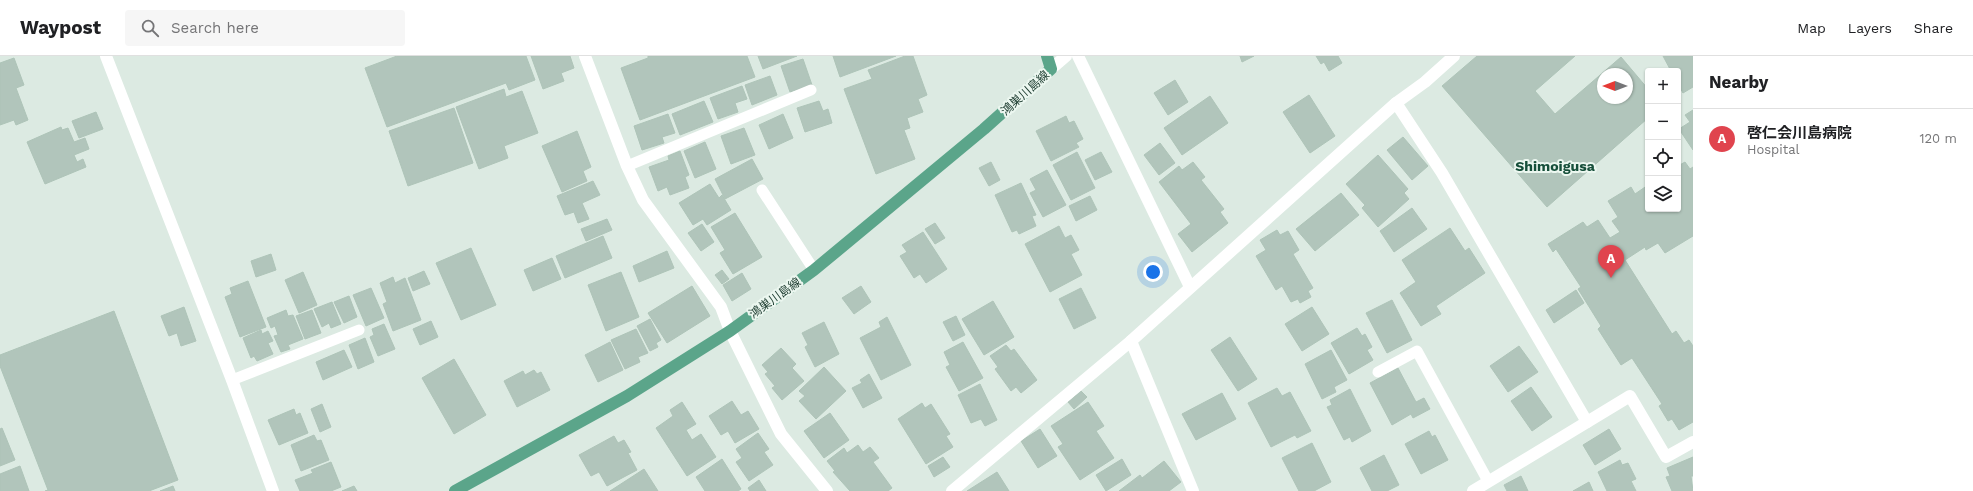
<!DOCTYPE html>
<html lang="en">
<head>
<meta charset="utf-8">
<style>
	body { margin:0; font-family:"Work Sans","Noto Sans JP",sans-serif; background:#f6f6f6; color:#202124 }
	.controls { position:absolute; right:12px; top:12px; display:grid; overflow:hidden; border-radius:4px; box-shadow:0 1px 3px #0004 }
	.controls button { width:36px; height:36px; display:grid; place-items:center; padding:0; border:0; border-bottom:1px solid #e0e0e0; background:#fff; color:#202124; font:20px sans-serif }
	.compass { position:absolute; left:1597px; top:12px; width:36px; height:36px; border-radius:50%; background:#fff; box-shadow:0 1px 3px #0004; rotate:270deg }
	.you { position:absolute; left:1153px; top:216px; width:14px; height:14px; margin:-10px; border:3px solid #fff; border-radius:50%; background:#1a73e8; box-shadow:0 0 0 6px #1a73e833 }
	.badge { display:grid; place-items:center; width:26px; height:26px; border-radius:50%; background:#0f766e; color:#fff; font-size:13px; font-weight:700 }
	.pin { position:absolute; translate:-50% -33px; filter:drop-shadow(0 1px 2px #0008) }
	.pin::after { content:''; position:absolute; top:21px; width:14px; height:12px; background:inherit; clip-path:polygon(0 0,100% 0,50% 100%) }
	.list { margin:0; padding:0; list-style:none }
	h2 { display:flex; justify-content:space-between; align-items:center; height:52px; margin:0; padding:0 16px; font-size:17px }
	h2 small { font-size:13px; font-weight:400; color:#757577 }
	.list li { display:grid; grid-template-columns:26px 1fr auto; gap:12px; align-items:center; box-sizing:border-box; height:60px; padding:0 16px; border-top:1px solid #e0e0e0 }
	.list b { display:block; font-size:15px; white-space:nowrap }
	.list p { margin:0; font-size:13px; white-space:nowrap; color:#757577 }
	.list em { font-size:13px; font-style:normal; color:#757577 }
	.icon { flex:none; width:22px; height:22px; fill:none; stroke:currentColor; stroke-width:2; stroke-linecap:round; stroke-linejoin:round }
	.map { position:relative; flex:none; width:1693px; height:435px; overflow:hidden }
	header { display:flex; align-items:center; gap:24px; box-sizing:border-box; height:56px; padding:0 20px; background:#fff; border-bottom:1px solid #e0e0e0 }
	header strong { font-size:19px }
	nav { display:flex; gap:22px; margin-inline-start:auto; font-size:14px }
	.search { width:280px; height:36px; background:#f6f6f6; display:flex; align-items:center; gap:10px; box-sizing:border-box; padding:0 14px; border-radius:4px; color:#757577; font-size:15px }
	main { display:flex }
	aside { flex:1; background:#fff }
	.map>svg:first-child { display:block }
</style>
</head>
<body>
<header>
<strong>Waypost</strong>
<div class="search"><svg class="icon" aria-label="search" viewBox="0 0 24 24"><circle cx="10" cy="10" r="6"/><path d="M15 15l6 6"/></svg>Search here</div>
<nav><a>Map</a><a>Layers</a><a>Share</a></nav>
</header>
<main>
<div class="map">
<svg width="1693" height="435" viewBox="0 0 1693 435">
	<rect width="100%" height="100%" fill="#dceae2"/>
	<g fill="#b1c5bb" stroke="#aec4b8" fill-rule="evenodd">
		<path d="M397,0H526L535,24L509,34L506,27L387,71L365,12Z"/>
		<path d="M531,0H570L574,12L561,17L564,25L543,33Z"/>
		<path d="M648,0H747L755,21L640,64L621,12L648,2Z"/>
		<path d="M758,0H797L763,13Z"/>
		<path d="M833,0H896L840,21Z"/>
		<path d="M905,0H913L927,39L918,43L923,56L907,62L910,72L904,74L915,103L876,118L844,33L872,23L868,14Z"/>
		<path d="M1240,0H1254L1242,6Z"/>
		<path d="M1316,0H1338L1342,7L1329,15L1324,6L1321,8Z"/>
		<path d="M1477,0H1575L1535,35L1555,58L1621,1L1648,33V62L1547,151L1442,30ZM1603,18H1627V42H1603Z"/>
		<path d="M1663,0H1693V31L1683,37L1678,28V15H1671Z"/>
		<path d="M14,2L24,29L16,32L28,64L16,69L14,64L0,69V7Z"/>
		<path d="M803,3L812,29L790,36L781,10Z"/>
		<path d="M770,20L777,39L752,49L745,29Z"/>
		<path d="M1175,24L1188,46L1168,59L1154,37Z"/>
		<path d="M742,30L747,43L735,47L738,56L718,63L710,42Z"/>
		<path d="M504,33L506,41L522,35L538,77L504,90L508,102L479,113L456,51Z"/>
		<path d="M1309,39L1335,80L1310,97L1283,56Z"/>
		<path d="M1210,40L1228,67L1182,99L1164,72Z"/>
		<path d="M704,45L713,66L680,79L672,58Z"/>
		<path d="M819,45L823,55L828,53L832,67L805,76L797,52Z"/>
		<path d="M454,52L473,107L408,130L389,75Z"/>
		<path d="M1693,54V94L1679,73L1690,66L1685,59Z"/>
		<path d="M96,56L103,73L79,82L72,65Z"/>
		<path d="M668,58L675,77L662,81L664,87L642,94L634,70Z"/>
		<path d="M783,58L793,82L769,93L759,69Z"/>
		<path d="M1066,60L1069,67L1074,65L1083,83L1076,87L1079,91L1051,105L1036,75Z"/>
		<path d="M61,71L62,74L68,72L74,86L85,82L89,93L74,99L77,106L83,103L86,111L45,128L27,86Z"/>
		<path d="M744,72L755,99L731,108L721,80Z"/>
		<path d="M577,75L591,111L583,115L587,125L562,136L542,90Z"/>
		<path d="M1403,81L1428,110L1412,124L1387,94Z"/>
		<path d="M705,86L716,113L695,122L684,95Z"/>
		<path d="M1160,87L1175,107L1159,119L1144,99Z"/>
		<path d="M680,95L689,119L685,121L689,132L670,139L667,131L658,135L649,111L669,104L668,100Z"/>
		<path d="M1077,96L1095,132L1071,144L1053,109Z"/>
		<path d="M1101,96L1112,116L1095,124L1085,104Z"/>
		<path d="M1378,99L1408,133L1404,137L1409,143L1378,171L1362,152L1365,149L1346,128Z"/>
		<path d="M752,103L763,123L725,143L715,123Z"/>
		<path d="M991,106L1000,124L989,130L979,112Z"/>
		<path d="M1193,106L1205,121L1201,124L1224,153L1220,156L1228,167L1192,196L1178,178L1191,168L1159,126L1179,110L1182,114Z"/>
		<path d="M1685,106L1690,113L1693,111V180L1665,197L1658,187L1646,194L1645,191L1625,204L1672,278L1676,275L1684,287L1689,284L1693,290V366L1679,374L1672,363L1668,365L1659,350L1662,348L1632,302L1621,309L1598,273L1601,270L1578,233L1581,231L1556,193L1553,196L1548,188L1583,166L1587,171L1598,164L1610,182L1620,176L1612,165L1618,161L1608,145L1631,131L1635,138L1648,129V153H1678V110Z"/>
		<path d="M1047,114L1066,149L1043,161L1030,137L1036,134L1030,123Z"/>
		<path d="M593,125L600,139L582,147L589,163L578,167L574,156L565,159L557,140Z"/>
		<path d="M1021,127L1036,159L1032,160L1036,170L1019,178L1017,174L1012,176L995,139Z"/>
		<path d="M710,128L719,142L722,139L731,154L707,169L703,163L693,169L679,147Z"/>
		<path d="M1341,137L1359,159L1315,195L1296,173Z"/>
		<path d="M1090,140L1097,154L1076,165L1069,150Z"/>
		<path d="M1412,152L1427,173L1394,196L1380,175Z"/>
		<path d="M735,157L762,201L733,218L720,197L725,194L711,171Z"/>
		<path d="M607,163L612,174L586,185L581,173Z"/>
		<path d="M935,167L945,182L935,188L925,173Z"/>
		<path d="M702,168L714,186L701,195L688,177Z"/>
		<path d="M1059,170L1065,182L1071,179L1079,194L1071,198L1082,219L1050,236L1025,188Z"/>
		<path d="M1450,172L1465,195L1469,192L1485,217L1436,250L1441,258L1421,270L1400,237L1416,226L1402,204Z"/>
		<path d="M1277,174L1280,179L1288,175L1299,194L1293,198L1313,232L1308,235L1311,241L1300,247L1298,243L1291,246L1282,230L1276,234L1256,200L1266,194L1260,184Z"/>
		<path d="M923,176L947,213L926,227L920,218L914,222L900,200L907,196L902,189Z"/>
		<path d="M603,180L612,202L565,222L556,200Z"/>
		<path d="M471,192L496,249L461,264L436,207Z"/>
		<path d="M667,195L674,212L639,226L633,210Z"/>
		<path d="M271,198L276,214L256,221L251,205Z"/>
		<path d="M552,202L561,223L533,235L524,214Z"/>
		<path d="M722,214L729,223L722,228L715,219Z"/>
		<path d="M424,215L430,228L413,235L408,222Z"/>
		<path d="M303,216L317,249L299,257L285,224Z"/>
		<path d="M621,216L639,261L606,275L588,229Z"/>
		<path d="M742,217L751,233L732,245L723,229Z"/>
		<path d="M393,221L395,227L405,222L421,264L393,275L383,248L387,246L380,227Z"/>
		<path d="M248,225L266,271L240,281L225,241L232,238L230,232Z"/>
		<path d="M692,230L710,260L667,287L648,257Z"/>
		<path d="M861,230L871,246L854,258L842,242Z"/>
		<path d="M371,232L384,262L366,270L353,239Z"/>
		<path d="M1081,232L1096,262L1074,273L1059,243Z"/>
		<path d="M1576,234L1584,247L1554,267L1546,254Z"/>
		<path d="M349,240L357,261L344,267L334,246Z"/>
		<path d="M1392,244L1412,284L1387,297L1366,257Z"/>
		<path d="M993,245L1014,281L984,299L962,263Z"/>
		<path d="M332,246L341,268L331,272L329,267L322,271L314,253Z"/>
		<path d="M184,251L196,285L181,290L177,277L169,280L161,260Z"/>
		<path d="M1312,251L1329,278L1302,295L1285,268Z"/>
		<path d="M286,254L288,260L293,259L303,283L288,289L290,293L281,296L274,280L278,279L275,270L271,272L267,262Z"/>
		<path d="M312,254L321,277L305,283L296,260Z"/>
		<path d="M114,255L178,424L149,435H45L48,434L0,310V299Z"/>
		<path d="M956,260L965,279L953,285L943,266Z"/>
		<path d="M887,261L911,309L881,324L860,282L881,271L879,266Z"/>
		<path d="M650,263L661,284L656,287L658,291L650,295L637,270Z"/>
		<path d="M431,265L438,281L420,289L413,273Z"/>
		<path d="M824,266L839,298L815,311L805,291L808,289L802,277Z"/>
		<path d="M384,268L395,293L378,300L370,281L374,279L372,273Z"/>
		<path d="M1357,272L1362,280L1365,278L1372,291L1367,294L1373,304L1349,318L1331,287Z"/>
		<path d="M636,273L648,297L638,301L640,306L625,313L611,284Z"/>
		<path d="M261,274L262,278L268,275L273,285L268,287L273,298L257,305L254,300L251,302L243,282Z"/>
		<path d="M1230,281L1257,323L1238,335L1211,294Z"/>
		<path d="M365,282L374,306L358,313L349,289Z"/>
		<path d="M610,286L623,314L598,326L585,299Z"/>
		<path d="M963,286L983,322L959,335L946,311L950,309L944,296Z"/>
		<path d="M1006,289L1011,295L1014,293L1037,324L1021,337L1016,331L1011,335L995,313L998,311L990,300Z"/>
		<path d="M1519,290L1538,316L1508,336L1490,310Z"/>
		<path d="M781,292L796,308L792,312L804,325L782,344L772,332L775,330L765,318L768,316L762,309Z"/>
		<path d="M344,294L352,311L323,324L316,306Z"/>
		<path d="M1331,294L1347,324L1334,331L1336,336L1322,343L1305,308Z"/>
		<path d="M454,303L486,359L454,378L422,322Z"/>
		<path d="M824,311L846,335L816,363L799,345L805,340L799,335Z"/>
		<path d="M1398,312L1416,346L1424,342L1430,353L1413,362L1411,358L1392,369L1370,327Z"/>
		<path d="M534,314L537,318L541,316L550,334L517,351L504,325L523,315L525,319Z"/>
		<path d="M869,318L882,342L863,352L852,332L862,327L860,324Z"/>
		<path d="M980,328L997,364L985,370L981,363L971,367L958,339Z"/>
		<path d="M1531,331L1552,361L1532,375L1511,345Z"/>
		<path d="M1277,332L1282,340L1290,336L1311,375L1297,382L1295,379L1271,391L1248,347Z"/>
		<path d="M1350,333L1371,375L1352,386L1350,381L1344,384L1327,351L1332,349L1330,344Z"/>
		<path d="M1081,335L1087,341L1074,353L1068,346Z"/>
		<path d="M1222,337L1236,363L1196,384L1182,358Z"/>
		<path d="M732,345L741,359L748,355L759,373L735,387L728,375L721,379L709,360Z"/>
		<path d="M682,346L696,368L686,374L692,384L701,378L716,401L687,420L656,372L673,360L670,354Z"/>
		<path d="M1088,346L1104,370L1096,375L1114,402L1080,424L1058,391L1063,388L1051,370Z"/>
		<path d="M922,347L925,352L931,348L950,378L946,380L953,391L926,408L898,363Z"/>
		<path d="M322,348L331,371L320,376L311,353Z"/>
		<path d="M294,353L296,359L300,357L308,377L279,389L268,364Z"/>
		<path d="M830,357L849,384L824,402L804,375Z"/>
		<path d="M2,372L15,404L0,410V373Z"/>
		<path d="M1040,373L1057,400L1038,412L1021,385Z"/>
		<path d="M1609,373L1621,393L1595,409L1583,389Z"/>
		<path d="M1429,375L1432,381L1435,379L1448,404L1421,418L1405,388Z"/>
		<path d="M758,377L769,393L764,396L773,409L749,425L736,406L742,402L736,393Z"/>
		<path d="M314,379L317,385L321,384L329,404L301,415L291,389Z"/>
		<path d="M614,380L618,387L624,384L631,396L628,397L637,414L607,430L599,416L591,420L579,399Z"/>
		<path d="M1312,387L1331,426L1314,435H1299L1282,402Z"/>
		<path d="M858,389L863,396L870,391L879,402L873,406L892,432L888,435H850L833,416L835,415L827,405L844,392L847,397Z"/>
		<path d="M1384,399L1399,429L1387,435H1372L1360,412Z"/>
		<path d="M943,401L950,411L934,421L928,410Z"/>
		<path d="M1693,401V420H1691L1693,435H1672L1666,421L1670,420L1667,412Z"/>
		<path d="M722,403L741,433L738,435H705L696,421Z"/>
		<path d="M1122,403L1131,419L1106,435L1096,419Z"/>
		<path d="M1620,404L1622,409L1628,407L1636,423L1631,425L1636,435H1607L1598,416Z"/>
		<path d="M1164,405L1181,426L1169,435H1119L1140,419L1142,422Z"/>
		<path d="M331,406L341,431L331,435H300L295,424L313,417L311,414Z"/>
		<path d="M20,410L29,435H0V418Z"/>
		<path d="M644,413L658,435H610Z"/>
		<path d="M997,416L1009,435H967Z"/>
		<path d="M1521,420L1528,435H1507L1504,429Z"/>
		<path d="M759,424L766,435H750L748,432Z"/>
		<path d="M1589,426L1593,435H1573Z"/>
		<path d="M173,430L175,435H160Z"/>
		<path d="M354,430L357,435H342Z"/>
	</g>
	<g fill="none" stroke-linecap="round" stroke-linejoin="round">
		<g stroke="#fff" stroke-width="11">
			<path d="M627,110L811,34"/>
			<path d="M762,134L814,214"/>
			<path d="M1378,316L1417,295L1488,425"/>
			<path d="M232,324L359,274"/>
		</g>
		<g stroke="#fff" stroke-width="12">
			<path d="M106,0L232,324L273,435"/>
			<path d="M585,0L627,110L643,144L721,251L730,275L781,378L827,435"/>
			<path d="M1078,0L1190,231"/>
			<path d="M1396,47L1442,117L1587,366"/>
			<path d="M1131,285L1193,435"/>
			<path d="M952,435L1131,285L1396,47L1425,26L1454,0"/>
			<path d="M1473,435L1630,340L1666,401L1693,386"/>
		</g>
		<path stroke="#fff" stroke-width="12" d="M1051,13L1066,0"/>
		<path stroke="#5ba58a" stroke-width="12" d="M455,435L627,340L730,275L814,214L984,73L1051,13L1047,0"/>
	</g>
	<g text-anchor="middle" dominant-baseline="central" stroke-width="4" stroke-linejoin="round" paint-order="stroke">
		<g font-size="12" fill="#1c3b2f" stroke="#ecf7f0">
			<text transform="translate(1025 37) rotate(-42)">鴻巣川島線</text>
			<text transform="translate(775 242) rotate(-36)">鴻巣川島線</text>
		</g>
		<g font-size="14" font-weight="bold" fill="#164f3a" stroke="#ecf7f0">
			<text x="1555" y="110">Shimoigusa</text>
		</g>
	</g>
</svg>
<div class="controls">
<button>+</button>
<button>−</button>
<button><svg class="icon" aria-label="locate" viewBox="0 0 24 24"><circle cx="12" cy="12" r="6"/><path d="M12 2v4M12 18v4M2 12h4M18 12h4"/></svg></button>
<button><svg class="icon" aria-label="layers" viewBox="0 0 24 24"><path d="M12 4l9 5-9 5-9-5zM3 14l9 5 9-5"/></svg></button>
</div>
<svg class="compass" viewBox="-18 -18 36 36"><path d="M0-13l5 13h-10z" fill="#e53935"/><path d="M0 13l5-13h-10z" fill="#757577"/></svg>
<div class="you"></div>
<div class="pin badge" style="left:1611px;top:222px;background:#e0444e">A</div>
</div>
<aside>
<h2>Nearby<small></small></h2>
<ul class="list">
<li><span class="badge" style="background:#e0444e">A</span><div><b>啓仁会川島病院</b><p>Hospital</p></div><em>120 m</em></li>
</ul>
</aside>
</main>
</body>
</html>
